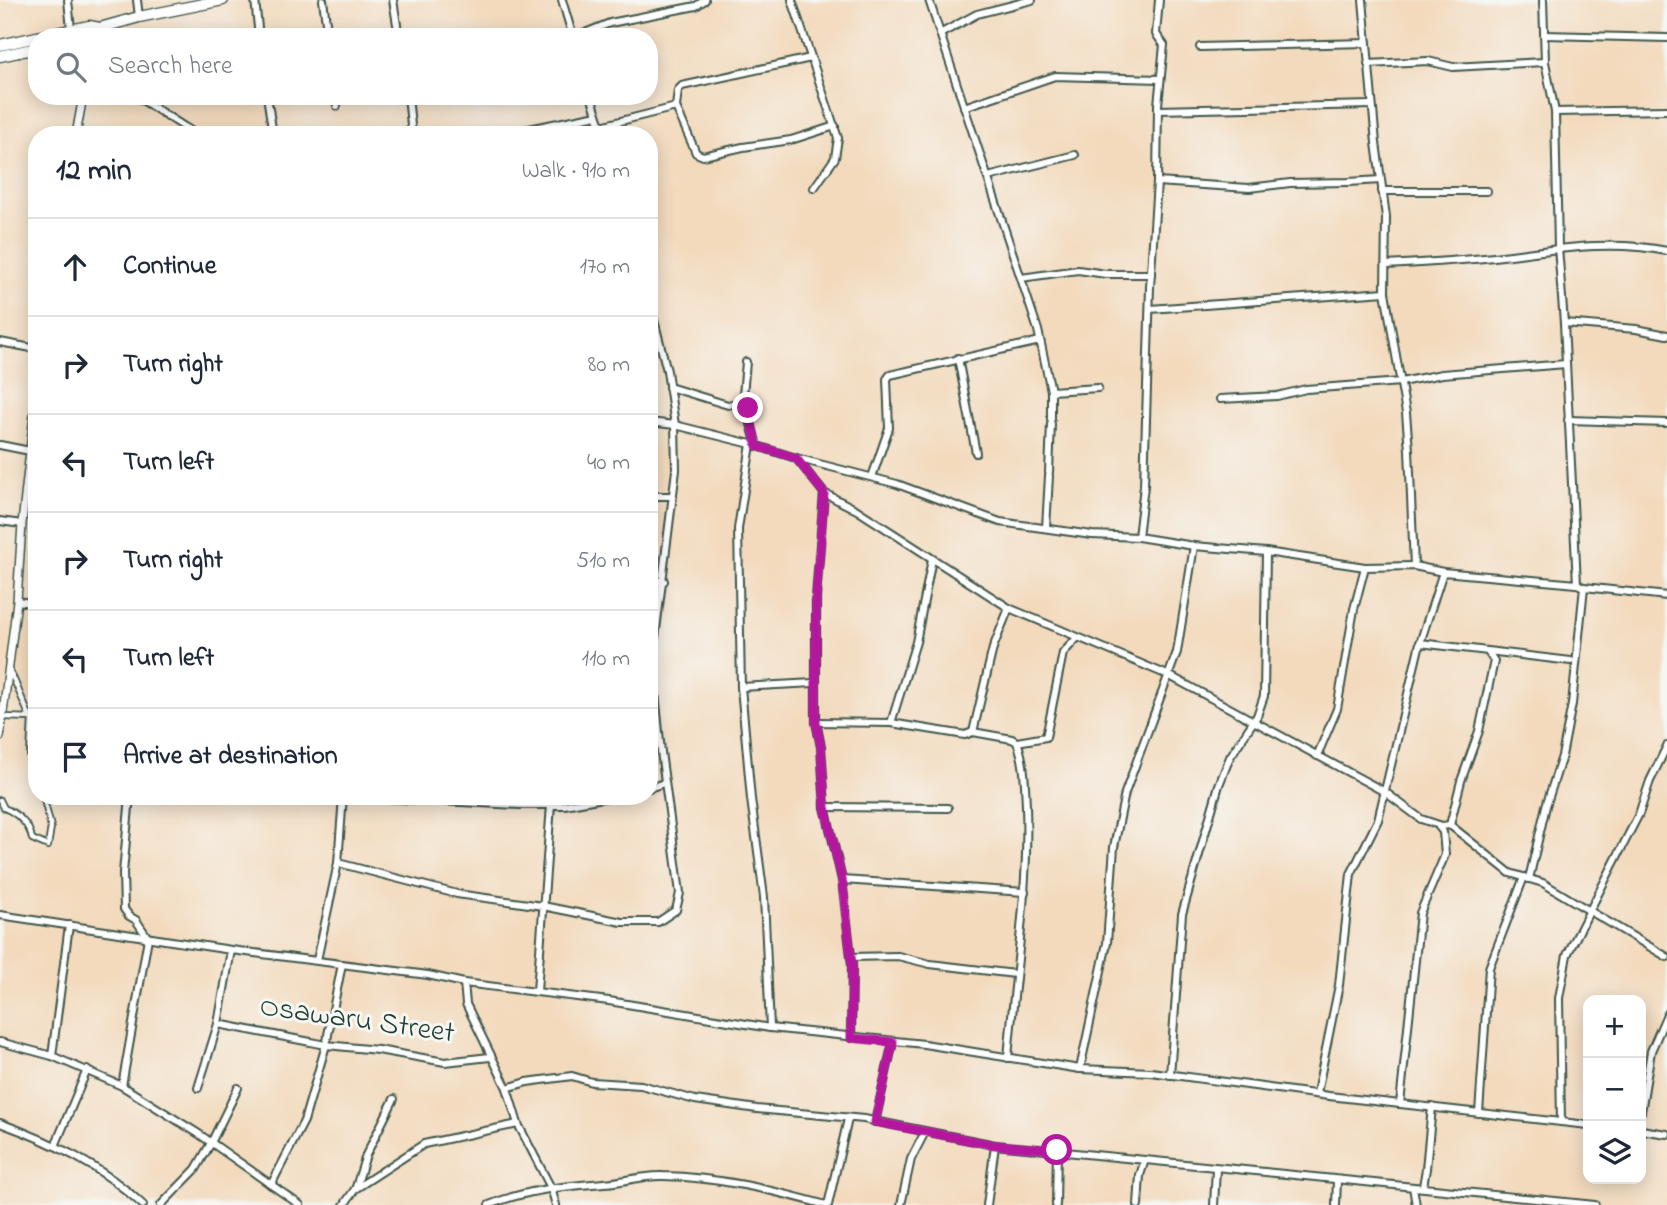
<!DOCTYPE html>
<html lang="en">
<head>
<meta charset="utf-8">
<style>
	body { margin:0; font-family:"Indie Flower",sans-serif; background:#f6f6f7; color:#1f2937 }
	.controls { position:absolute; right:21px; bottom:21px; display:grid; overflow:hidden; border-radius:14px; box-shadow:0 4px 18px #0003 }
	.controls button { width:63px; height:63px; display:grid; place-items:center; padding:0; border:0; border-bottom:2px solid #e0e1e3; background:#fff; color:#1f2937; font:35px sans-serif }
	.stop { position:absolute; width:21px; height:21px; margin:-16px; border:5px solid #b5179e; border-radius:50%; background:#fff }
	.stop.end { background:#b5179e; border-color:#fff; box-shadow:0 2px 7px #0008 }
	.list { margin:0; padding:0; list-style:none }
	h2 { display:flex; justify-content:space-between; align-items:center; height:91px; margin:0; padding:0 28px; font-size:30px }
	h2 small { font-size:23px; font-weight:400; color:#747a83 }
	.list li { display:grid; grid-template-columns:46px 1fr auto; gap:21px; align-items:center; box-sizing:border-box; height:98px; padding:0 28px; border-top:2px solid #e0e1e3 }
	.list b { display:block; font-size:26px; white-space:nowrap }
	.list em { font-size:23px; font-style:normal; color:#747a83 }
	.icon { flex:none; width:38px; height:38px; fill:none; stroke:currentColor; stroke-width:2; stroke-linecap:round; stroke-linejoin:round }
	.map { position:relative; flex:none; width:1667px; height:1205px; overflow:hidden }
	.search { position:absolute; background:#fff; box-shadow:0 4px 18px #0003; left:28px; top:28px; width:630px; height:77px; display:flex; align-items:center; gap:18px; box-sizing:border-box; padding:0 24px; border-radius:28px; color:#747a83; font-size:26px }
	.panel { position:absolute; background:#fff; box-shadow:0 4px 18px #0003; left:28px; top:126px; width:630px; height:679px; border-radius:28px }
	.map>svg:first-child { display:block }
</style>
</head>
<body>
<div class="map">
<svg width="1667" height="1205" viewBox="0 0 1667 1205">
	<rect width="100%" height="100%" fill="#f6f6f2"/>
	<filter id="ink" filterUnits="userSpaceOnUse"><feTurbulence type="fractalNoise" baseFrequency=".0143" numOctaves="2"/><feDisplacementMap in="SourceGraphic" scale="14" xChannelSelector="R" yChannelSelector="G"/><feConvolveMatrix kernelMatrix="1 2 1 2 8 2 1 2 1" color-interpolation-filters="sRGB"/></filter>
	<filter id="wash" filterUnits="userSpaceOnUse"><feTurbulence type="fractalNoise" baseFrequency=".00686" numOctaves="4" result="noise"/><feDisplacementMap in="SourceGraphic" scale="28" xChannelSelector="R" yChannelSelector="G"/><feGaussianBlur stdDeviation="1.57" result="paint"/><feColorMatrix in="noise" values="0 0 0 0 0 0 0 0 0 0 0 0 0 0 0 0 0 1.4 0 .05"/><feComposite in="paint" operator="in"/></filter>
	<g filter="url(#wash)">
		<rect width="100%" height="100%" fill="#f3dabd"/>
	</g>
	<g filter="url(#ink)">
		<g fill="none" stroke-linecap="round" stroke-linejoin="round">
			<g stroke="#3f5549" stroke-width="8">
				<g id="pedestrian">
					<path d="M9,668L29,715L37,723"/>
					<path d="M3,717L32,718L30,755L35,768"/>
					<path d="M0,800L4,808C17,813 30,825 32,839L48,846L51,827L43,796"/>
				</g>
			</g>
			<g stroke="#3f5549" stroke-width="10">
				<g id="minor">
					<path d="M68,0L71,29"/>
					<path d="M137,0L139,17"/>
					<path d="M255,0L259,37"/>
					<path d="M323,0L328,37"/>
					<path d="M393,0L399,37"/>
					<path d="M562,0L573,37"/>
					<path d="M792,0L838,138L835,158L814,188"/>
					<path d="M929,0L1038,330L1051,391V419"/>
					<path d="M1363,0L1376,143L1386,217L1385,292L1406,413L1409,450L1414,566"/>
					<path d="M1543,0L1545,62L1555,112L1558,247L1564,323L1577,584"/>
					<path d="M940,34L977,14L1032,0"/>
					<path d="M1544,35L1667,38"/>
					<path d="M575,37L610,23L696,6L705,0"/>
					<path d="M1200,47L1367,43"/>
					<path d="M1368,64L1428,61L1453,67L1545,62"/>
					<path d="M136,96L197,135"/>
					<path d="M267,96L273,135"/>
					<path d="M336,96L337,106"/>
					<path d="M408,96L412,135"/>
					<path d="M591,96L604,135"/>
					<path d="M676,107L678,90L682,86L811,58"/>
					<path d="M964,107L1055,76L1160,79"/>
					<path d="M1158,110L1372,105"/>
					<path d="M1555,112L1667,110"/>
					<path d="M601,126L676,107L696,153L703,156L743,147L791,140L835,126"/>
					<path d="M499,135L597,115"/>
					<path d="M988,177L1075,155"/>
					<path d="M1157,182L1249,188L1290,183L1348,182L1381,180"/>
					<path d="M1382,191H1487"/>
					<path d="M1386,265C1422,263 1458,261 1494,257C1554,250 1607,239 1667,251"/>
					<path d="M1021,278L1078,270L1106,274H1151"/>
					<path d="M1150,309L1385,292"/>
					<path d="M1564,323L1636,329L1667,335"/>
					<path d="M0,342L37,349"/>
					<path d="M958,358L976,453"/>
					<path d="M746,362L743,395L757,446"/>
					<path d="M669,387L728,405L745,401"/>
					<path d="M1051,391L1098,388"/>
					<path d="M1220,399L1277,396L1306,389L1401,382L1442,374L1566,364"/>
					<path d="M1568,420L1667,423"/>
					<path d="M649,422L675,425L751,444L796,458L897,484L1000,522L1092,535L1138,537L1194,546L1266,552L1365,567L1414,566L1443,572L1577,584L1584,587L1667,596"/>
					<path d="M751,444L738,529L741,687L751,799L764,897L770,1028"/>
					<path d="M0,445L30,451"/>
					<path d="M796,458L824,493L857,510L1009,608L1170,676L1385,792L1421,819L1442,826L1450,825L1510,873L1543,883L1667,957"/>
					<path d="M1049,472L1051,424"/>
					<path d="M872,477L889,428L887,379L890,375L1040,341"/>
					<path d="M824,493L816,598V722L821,747L825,807L842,880L852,965L851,1038"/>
					<path d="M649,496H673"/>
					<path d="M0,521L22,524"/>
					<path d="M1046,528L1049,476"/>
					<path d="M1138,537L1144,486L1150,287L1157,182L1158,105L1164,45L1156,34L1159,0"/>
					<path d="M649,581H664"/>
					<path d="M17,601L37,604"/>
					<path d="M1420,643L1571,661"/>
					<path d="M741,687L814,683"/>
					<path d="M816,722L891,723L965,735L973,732L1012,739L1017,742C1025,761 1025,786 1026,806C1029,891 1015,973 1008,1058"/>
					<path d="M891,723L916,642L932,559"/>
					<path d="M973,732L993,648L1009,608"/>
					<path d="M1017,742L1046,737L1063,653L1077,638"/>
					<path d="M1317,756L1337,709L1354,609L1365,567"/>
					<path d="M649,788L664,783"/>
					<path d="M825,807L948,808"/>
					<path d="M1450,825L1461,781L1479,731L1494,661L1488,652"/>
					<path d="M338,863L457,894L543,906L622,922H658L676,910L680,893L661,752L652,662L676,470L675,425L667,371L649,300"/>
					<path d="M1529,879L1546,806L1562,756L1572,704L1584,587"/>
					<path d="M842,880L1025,892"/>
					<path d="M0,915L231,950L428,975L464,983L609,1001L770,1028L924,1044L1080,1069L1151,1072L1329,1096L1588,1125"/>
					<path d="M851,957L898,956L930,964L1015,974"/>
					<path d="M317,960L338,863L343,796L520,805H564L614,796"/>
					<path d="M464,983L466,1004L507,1088L518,1124L551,1188L556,1205"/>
					<path d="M537,991L551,805"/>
					<path d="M218,1024L326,1045L378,1050L445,1062L490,1057"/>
					<path d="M0,1042L52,1056L122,1086L199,1134L300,1205"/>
					<path d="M52,1056L69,925"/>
					<path d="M1080,1069L1107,943L1114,847L1125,793L1177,652L1194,546"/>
					<path d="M1170,1075L1182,914L1219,785L1230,757L1257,716L1264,696L1266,552"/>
					<path d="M122,1086L148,938L136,920L129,916L124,909L123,873L130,796"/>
					<path d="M198,1088L218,1024L231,950"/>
					<path d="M507,1088L527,1082L572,1076L592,1082L641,1085L695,1100L757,1109L864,1119L995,1145L1595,1205"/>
					<path d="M1317,1093L1339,985L1351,874L1378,820L1420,643L1443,572"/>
					<path d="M1400,1104L1420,913L1445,855L1443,832L1439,827L1442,826"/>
					<path d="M1641,1112L1651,1051L1667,1014"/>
					<path d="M1479,1113L1489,968L1524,877"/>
					<path d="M875,1122L893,1042"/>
					<path d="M1561,1122L1559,998L1567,955L1639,814L1650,781L1667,746"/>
					<path d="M0,1123C52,1142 102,1166 143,1205"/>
					<path d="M1641,1130L1667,1134"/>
					<path d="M55,1146L87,1070"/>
					<path d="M271,1185L304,1121L326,1045L342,964"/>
					<path d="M1423,1186L1426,1169L1432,1107"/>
					<path d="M356,1187L366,1155L394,1099"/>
					<path d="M1413,1187L1416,1205"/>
					<path d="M161,1205L196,1169L211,1143L238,1088"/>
					<path d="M344,1205L355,1189L424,1144L518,1124"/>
					<path d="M489,1205C525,1190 565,1186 604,1183C624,1182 643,1175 663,1176C719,1177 772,1190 826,1205"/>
					<path d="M828,1205L848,1119"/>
					<path d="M901,1205L911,1159L925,1132"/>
					<path d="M987,1205L995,1145"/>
					<path d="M1056,1205L1057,1150"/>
					<path d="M1138,1205L1140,1175L1145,1160"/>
					<path d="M1214,1205L1216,1169"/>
					<path d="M1336,1205L1337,1180"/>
				</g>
			</g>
			<g stroke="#3f5549" stroke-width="10">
				<g id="tertiary">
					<path d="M76,135L83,96"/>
					<path d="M0,737L17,601L22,524L37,387"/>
				</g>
			</g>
			<g stroke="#3f5549" stroke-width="13">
				<g id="primary">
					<path d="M37,37L89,26L100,28"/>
					<path d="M86,37L100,28L139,17L223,0"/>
					<path d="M0,45L37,37"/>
					<path d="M0,56L37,48"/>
				</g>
			</g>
			<use href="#pedestrian" stroke="#fff" stroke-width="4.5"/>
			<use href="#minor" stroke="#fff" stroke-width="6"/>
			<use href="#tertiary" stroke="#fff" stroke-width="7"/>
			<use href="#primary" stroke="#fff" stroke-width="10"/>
		</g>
	</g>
	<g fill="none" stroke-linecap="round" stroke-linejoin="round" filter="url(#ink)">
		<path stroke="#b5179e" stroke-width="9" d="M748,408L757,446L796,458L824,493L816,598V722L821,747L825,807L842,880L852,965L851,1038L893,1042L875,1122L995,1145L1057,1150"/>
	</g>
	<g text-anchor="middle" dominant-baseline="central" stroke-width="6" stroke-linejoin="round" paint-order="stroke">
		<g font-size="30" fill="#1f3d34" stroke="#f6f6f2">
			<text transform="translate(357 1021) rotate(8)">Osawaru Street</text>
		</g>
	</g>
</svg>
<div class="controls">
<button>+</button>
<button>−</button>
<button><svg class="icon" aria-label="layers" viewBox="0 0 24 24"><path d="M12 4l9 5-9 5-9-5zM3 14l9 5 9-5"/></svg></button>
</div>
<div class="stop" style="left:1057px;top:1150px"></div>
<div class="stop end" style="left:748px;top:408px"></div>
<div class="search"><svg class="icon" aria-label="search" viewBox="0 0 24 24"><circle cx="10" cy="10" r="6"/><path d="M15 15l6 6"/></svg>Search here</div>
<section class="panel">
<h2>12 min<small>Walk · 910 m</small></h2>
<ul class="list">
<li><svg class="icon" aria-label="ahead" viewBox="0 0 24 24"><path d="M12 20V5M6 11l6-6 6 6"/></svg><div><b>Continue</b></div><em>170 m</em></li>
<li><svg class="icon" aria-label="right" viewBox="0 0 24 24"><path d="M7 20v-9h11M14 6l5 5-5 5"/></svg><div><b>Turn right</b></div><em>80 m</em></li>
<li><svg class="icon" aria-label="left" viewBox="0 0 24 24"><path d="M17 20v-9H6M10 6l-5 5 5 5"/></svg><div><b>Turn left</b></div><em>40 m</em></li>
<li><svg class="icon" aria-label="right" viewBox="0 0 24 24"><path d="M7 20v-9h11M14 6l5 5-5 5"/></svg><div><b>Turn right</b></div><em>510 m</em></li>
<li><svg class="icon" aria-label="left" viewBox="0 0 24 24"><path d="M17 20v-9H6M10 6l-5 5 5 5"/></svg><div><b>Turn left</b></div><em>110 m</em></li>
<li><svg class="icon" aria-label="arrive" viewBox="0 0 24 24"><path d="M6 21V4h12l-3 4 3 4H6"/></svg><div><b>Arrive at destination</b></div></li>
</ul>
</section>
</div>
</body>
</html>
